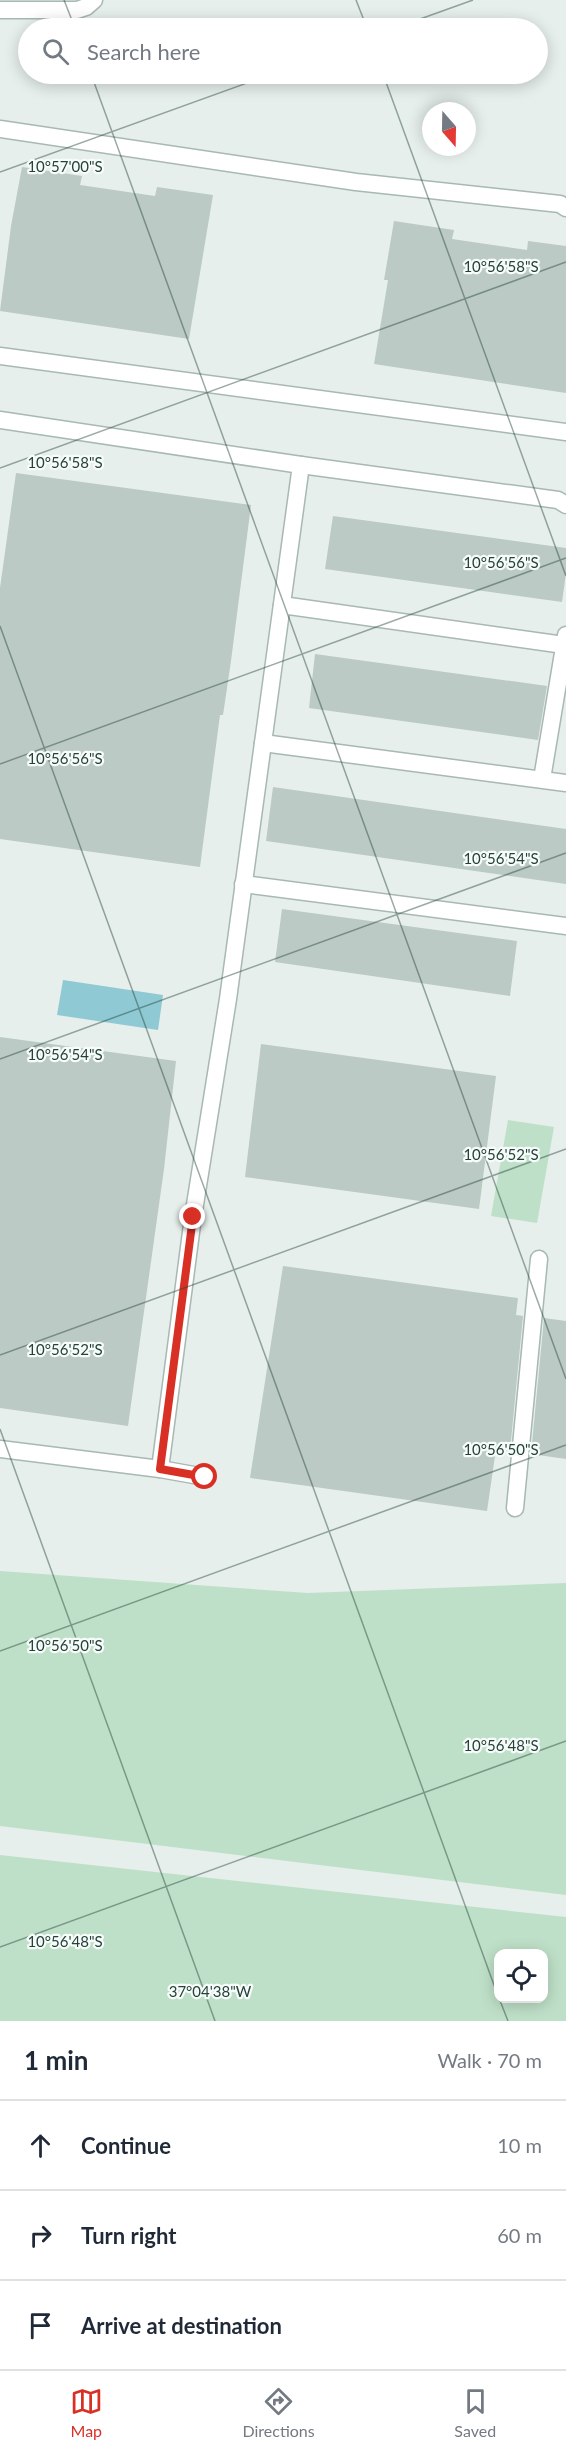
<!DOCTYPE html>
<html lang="en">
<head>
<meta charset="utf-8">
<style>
	body { margin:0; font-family:Lato,sans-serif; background:#f2f2f3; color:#1f2937 }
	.controls { position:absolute; right:18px; bottom:18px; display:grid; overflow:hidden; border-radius:12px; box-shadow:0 3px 15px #0003 }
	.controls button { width:54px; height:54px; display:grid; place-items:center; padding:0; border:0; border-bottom:2px solid #e0e1e3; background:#fff; color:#1f2937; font:30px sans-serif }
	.compass { position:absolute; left:422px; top:102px; width:54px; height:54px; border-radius:50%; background:#fff; box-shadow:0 3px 15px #0003; rotate:160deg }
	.stop { position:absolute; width:18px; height:18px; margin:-14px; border:4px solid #d93025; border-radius:50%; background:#fff }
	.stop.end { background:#d93025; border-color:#fff; box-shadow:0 2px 6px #0008 }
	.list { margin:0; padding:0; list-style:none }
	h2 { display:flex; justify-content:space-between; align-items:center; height:78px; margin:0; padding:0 24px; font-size:26px }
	h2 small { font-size:20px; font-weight:400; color:#747a83 }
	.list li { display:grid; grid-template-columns:39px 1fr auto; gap:18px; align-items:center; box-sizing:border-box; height:90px; padding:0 24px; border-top:2px solid #e0e1e3 }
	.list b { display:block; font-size:22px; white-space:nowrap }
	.list em { font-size:20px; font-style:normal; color:#747a83 }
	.icon { flex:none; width:33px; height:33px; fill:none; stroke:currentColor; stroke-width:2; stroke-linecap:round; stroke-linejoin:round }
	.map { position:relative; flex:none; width:566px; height:2021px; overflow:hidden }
	.search { position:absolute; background:#fff; box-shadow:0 3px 15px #0003; left:18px; right:18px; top:18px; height:66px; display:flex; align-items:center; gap:15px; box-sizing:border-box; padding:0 21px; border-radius:33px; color:#747a83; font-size:22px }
	.sheet { height:348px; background:#fff }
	nav { display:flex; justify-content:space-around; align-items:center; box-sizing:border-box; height:84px; border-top:2px solid #e0e1e3; background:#fff; font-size:16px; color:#747a83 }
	nav a { display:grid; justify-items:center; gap:3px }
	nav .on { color:#d93025 }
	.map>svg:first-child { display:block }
</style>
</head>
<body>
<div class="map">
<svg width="566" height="2021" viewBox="0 0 566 2021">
	<rect width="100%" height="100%" fill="#e6efeb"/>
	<g fill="#bfe0c8" fill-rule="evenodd">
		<path d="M508,1120L554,1127L537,1223L491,1216Z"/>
		<path d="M0,1571L308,1593L566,1583V1895L0,1826Z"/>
		<path d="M0,1855L566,1917V2021H0ZM498,1954H544V1998H498Z"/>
	</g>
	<path fill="#8ec9d4" d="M63,980L163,995L158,1030L57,1015Z"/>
	<g fill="#bbcac4">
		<path d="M22,167L82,176L80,185L155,196L157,187L213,195L189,339L0,311L11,226Z"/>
		<path d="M394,221L454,230L452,239L527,250L528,241L566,246V393L374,364L388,280H384Z"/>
		<path d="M16,473L251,505L231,661L223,715H220L200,867L0,839V588Z"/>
		<path d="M333,516L566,548V573L562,602L325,569Z"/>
		<path d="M315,654L547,686L538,740L309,708Z"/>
		<path d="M273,787L566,829V884L266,841Z"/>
		<path d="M282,909L517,941L510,996L275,962Z"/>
		<path d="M0,1037L176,1061L164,1169L128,1426L0,1408Z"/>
		<path d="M261,1044L496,1076L479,1209L245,1177Z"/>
		<path d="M283,1266L518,1298L516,1315L523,1316L510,1451L496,1449L487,1511L250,1478Z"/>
		<path d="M544,1318L566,1321V1459L531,1454Z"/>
	</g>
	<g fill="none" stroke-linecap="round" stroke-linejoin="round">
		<g stroke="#a8b8b2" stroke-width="19">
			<g id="service">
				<path d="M0,10H77L86,7L94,0"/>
				<path d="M0,129L356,182L560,204L566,208"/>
				<path d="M0,356L566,432"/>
				<path d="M0,420L301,465L558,500L566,505"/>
				<path d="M282,605L564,645"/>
				<path d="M263,743L566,783"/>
				<path d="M542,779L566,635"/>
				<path d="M243,884L566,926"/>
				<path d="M0,1449L160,1469L193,1217L228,999L301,465"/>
				<path d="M160,1469L205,1477"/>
				<path d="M515,1508L539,1259"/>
			</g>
		</g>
		<use href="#service" stroke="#fff" stroke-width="16"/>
	</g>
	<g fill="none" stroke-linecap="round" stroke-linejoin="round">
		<path stroke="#d93025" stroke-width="8" d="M193,1217L160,1469L205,1477"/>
	</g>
	<path fill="none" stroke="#24423a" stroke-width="1.5" stroke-opacity="0.45" d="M64,0L75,28M356,0L367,28M395,28L473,0M91,74L566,1379M383,74L566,576M0,172L272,74M0,468L566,262M0,626L498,1996M0,764L566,558M0,1059L566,853M0,1355L566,1149M0,1429L215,2021M0,1651L566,1445M0,1947L566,1741M499,1998L508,2021"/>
	<g font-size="15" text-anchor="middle" fill="#24423a" stroke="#f7fbf9" stroke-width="4.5" stroke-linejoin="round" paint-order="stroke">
		<text x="65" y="172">10°57'00"S</text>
		<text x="501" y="272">10°56'58"S</text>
		<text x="65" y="468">10°56'58"S</text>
		<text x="501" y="568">10°56'56"S</text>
		<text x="65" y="764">10°56'56"S</text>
		<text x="501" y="864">10°56'54"S</text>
		<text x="65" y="1060">10°56'54"S</text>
		<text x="501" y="1160">10°56'52"S</text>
		<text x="65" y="1355">10°56'52"S</text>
		<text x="501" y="1455">10°56'50"S</text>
		<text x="65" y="1651">10°56'50"S</text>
		<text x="501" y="1751">10°56'48"S</text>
		<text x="65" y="1947">10°56'48"S</text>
		<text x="210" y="1997">37°04'38"W</text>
	</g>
</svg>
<div class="controls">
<button><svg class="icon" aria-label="locate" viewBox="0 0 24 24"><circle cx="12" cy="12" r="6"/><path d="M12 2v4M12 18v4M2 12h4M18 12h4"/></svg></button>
</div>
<svg class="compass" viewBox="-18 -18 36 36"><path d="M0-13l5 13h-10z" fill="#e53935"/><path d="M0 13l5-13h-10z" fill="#747a83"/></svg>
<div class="stop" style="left:205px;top:1477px"></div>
<div class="stop end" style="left:193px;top:1217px"></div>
<div class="search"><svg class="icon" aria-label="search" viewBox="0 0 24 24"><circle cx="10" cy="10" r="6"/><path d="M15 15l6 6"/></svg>Search here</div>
</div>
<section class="sheet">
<h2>1 min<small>Walk · 70 m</small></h2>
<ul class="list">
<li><svg class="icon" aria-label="ahead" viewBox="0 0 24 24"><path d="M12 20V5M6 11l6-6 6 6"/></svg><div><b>Continue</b></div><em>10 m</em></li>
<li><svg class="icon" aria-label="right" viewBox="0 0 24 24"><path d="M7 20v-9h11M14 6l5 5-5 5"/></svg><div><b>Turn right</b></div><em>60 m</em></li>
<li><svg class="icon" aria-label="arrive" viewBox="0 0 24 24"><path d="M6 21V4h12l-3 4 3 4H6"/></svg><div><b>Arrive at destination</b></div></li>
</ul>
</section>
<nav>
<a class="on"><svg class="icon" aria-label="map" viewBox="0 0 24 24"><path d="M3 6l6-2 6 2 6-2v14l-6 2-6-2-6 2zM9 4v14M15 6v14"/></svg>Map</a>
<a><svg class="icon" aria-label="directions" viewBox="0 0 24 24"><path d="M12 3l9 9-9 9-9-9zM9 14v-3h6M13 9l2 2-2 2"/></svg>Directions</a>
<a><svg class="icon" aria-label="saved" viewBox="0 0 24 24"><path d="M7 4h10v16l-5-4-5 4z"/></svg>Saved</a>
</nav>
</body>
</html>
